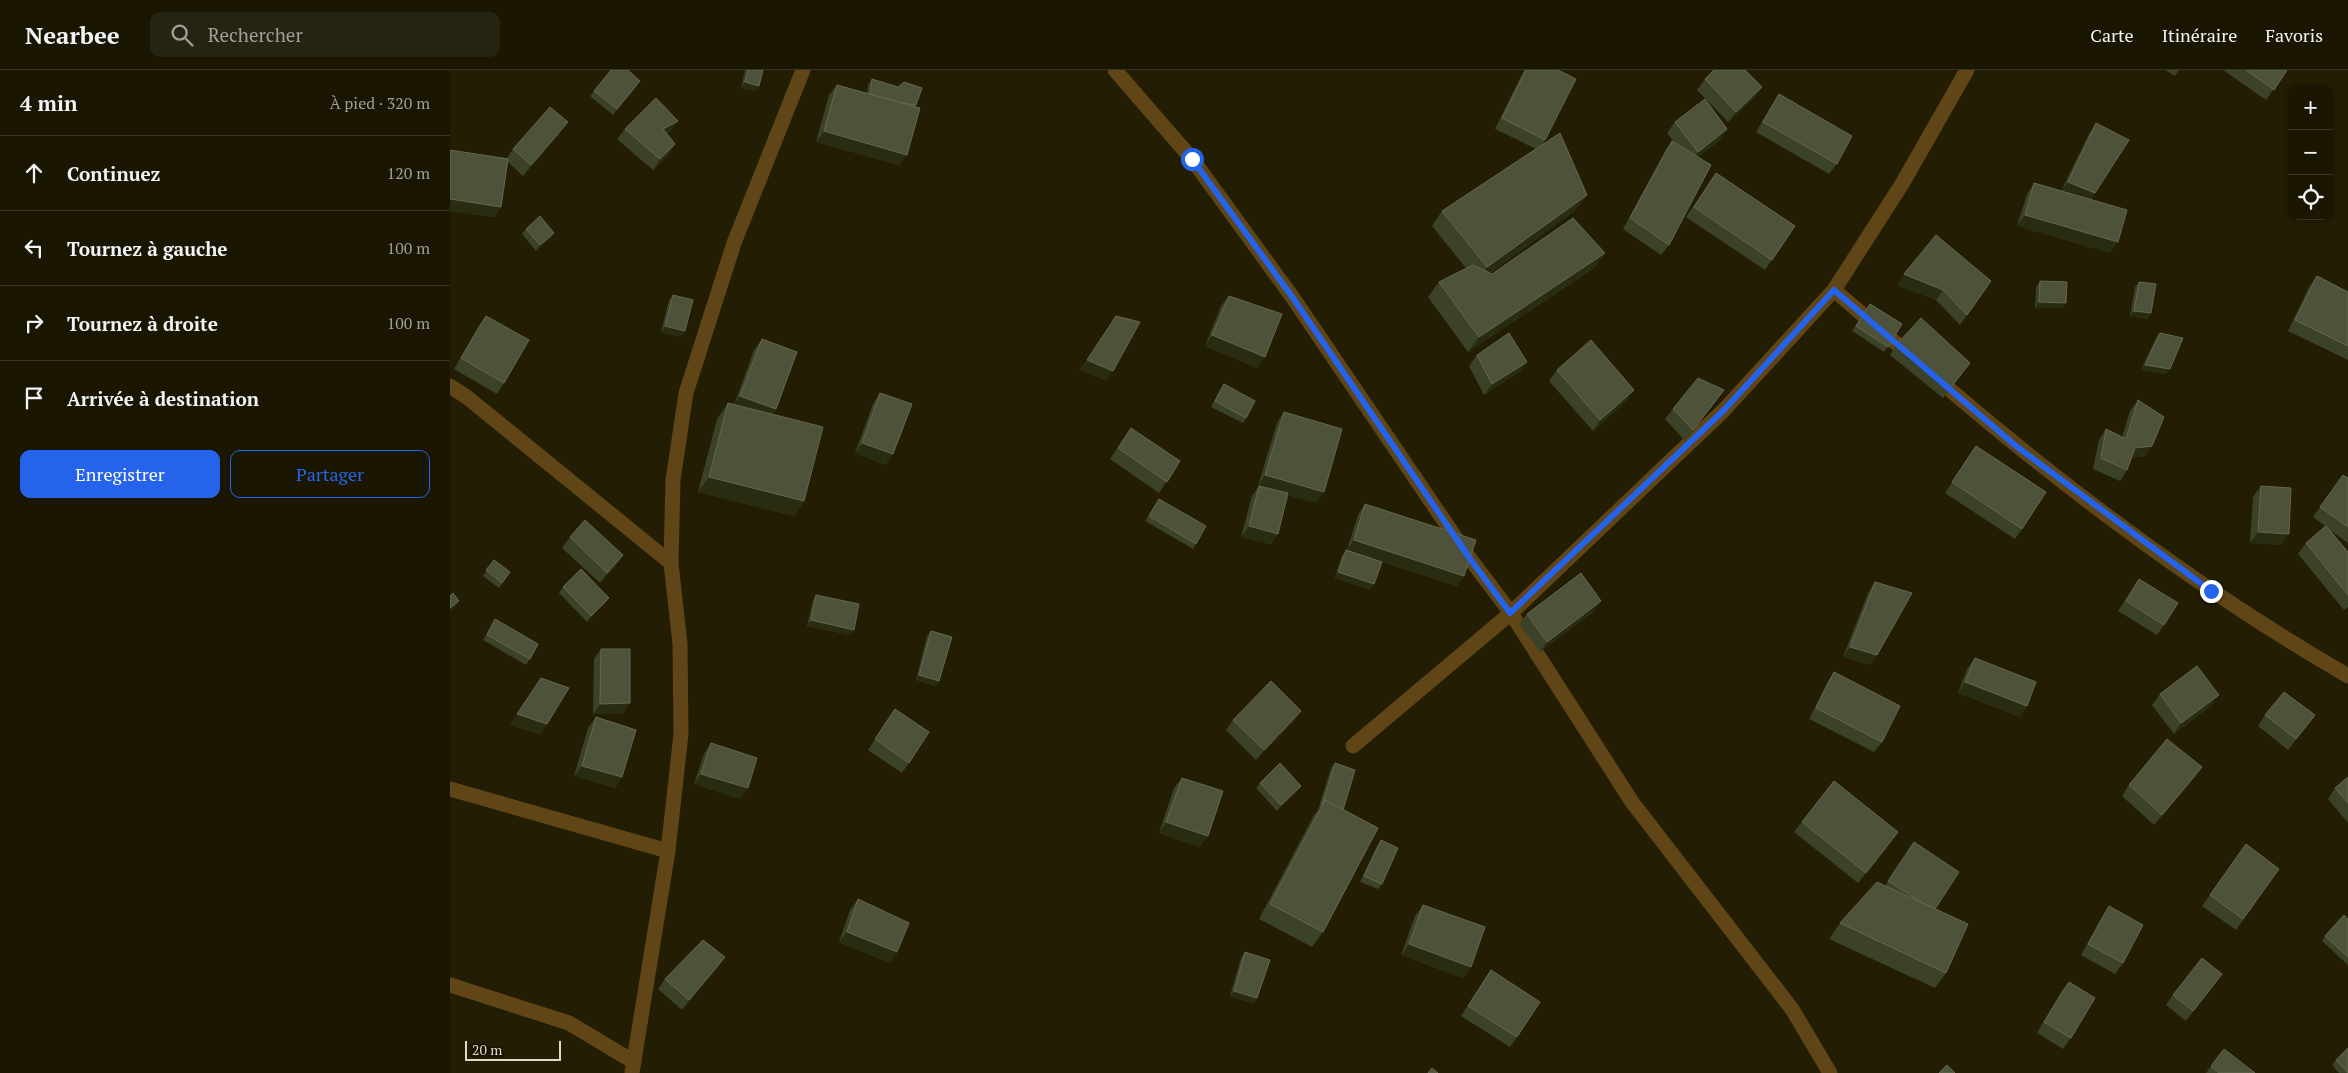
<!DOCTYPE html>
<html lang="fr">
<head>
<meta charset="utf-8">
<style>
	body { margin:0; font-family:"PT Serif",serif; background:#272311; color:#f1f3f6 }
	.controls { position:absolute; right:15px; top:15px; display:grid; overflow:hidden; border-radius:10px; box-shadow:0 1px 4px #0004 }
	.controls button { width:45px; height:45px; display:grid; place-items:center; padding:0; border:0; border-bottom:1px solid #383524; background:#1a1602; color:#f1f3f6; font:25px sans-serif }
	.scale { position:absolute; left:15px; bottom:12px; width:96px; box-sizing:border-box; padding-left:5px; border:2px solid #dedbcb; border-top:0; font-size:14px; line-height:18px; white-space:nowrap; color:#dedbcb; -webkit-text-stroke:4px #181400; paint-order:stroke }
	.stop { position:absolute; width:15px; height:15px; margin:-11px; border:4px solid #2563eb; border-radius:50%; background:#fff }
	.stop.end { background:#2563eb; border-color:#fff; box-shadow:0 1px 5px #0008 }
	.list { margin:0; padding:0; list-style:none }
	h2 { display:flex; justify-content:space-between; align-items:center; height:65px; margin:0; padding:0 20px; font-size:21px }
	h2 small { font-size:16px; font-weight:400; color:#9f9f99 }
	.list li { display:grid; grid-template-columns:32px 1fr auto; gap:15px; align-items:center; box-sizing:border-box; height:75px; padding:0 20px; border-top:1px solid #383524 }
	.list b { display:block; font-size:19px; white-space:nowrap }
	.list em { font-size:16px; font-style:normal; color:#9f9f99 }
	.actions { display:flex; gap:10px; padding:15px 20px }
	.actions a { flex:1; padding:11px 0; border:1px solid #2563eb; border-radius:10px; text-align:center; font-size:18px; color:#2563eb }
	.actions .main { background:#2563eb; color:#fff }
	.icon { flex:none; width:28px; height:28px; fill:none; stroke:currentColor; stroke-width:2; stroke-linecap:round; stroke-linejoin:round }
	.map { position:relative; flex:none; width:1898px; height:1003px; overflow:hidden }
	header { display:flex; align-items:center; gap:30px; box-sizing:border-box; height:70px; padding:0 25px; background:#1a1602; border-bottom:1px solid #383524 }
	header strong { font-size:24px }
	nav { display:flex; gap:28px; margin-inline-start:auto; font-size:18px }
	.search { width:350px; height:45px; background:#272311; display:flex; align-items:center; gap:12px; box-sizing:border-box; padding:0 18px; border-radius:10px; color:#9f9f99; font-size:19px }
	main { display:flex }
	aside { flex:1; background:#1a1602 }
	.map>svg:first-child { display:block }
</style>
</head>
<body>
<header>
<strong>Nearbee</strong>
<div class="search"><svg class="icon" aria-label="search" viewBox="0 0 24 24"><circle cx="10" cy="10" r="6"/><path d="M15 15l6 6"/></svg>Rechercher</div>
<nav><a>Carte</a><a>Itinéraire</a><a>Favoris</a></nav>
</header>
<main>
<aside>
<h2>4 min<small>À pied · 320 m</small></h2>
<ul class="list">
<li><svg class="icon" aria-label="ahead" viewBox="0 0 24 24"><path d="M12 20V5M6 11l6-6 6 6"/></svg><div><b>Continuez</b></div><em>120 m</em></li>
<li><svg class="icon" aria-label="left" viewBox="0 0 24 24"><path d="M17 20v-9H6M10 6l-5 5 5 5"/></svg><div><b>Tournez à gauche</b></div><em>100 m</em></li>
<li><svg class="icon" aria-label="right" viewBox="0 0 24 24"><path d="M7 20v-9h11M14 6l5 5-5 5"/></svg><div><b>Tournez à droite</b></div><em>100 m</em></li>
<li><svg class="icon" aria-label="arrive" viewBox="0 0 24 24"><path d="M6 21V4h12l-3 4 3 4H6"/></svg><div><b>Arrivée à destination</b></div></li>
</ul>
<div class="actions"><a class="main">Enregistrer</a><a>Partager</a></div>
</aside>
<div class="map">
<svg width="1898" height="1003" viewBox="0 0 1898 1003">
	<rect width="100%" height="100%" fill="#221d03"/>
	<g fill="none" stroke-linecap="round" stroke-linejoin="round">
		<g stroke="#604616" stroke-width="15">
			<path d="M665,0L742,89L843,228L1018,486L1061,543L1182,732L1342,939L1380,1003"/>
			<path d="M1384,220L1462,287"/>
			<path d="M1485,307C1614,418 1751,521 1898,606"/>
			<path d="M0,316L18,328L221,493"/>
			<path d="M903,676L1061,543L1273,341L1384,220L1452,114L1517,0"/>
			<path d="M0,719L218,781"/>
			<path d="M0,915L119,953L184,992"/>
			<path d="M182,1003L218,781L231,664L230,574L221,493L223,410L236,323L284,173L353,0"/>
		</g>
	</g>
	<g fill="#3c4228">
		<path d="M295,0H313L309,16L305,21L291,18Z"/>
		<path d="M1074,0H1108L1095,70L1092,75L1137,125L1126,140L1040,203L1042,204L1155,183L1144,198L1018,282L978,227L989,212L1016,198L982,156L992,141L1086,79L1045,59Z"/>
		<path d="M1715,0H1729L1725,6Z"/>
		<path d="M1773,0H1837L1816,30Z"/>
		<path d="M422,9L466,35L465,37L449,95L366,72L379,25L387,15L417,23L418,15Z"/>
		<path d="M1255,9L1304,28L1278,52L1247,20Z"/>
		<path d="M186,16L163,45L140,26L144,21Z"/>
		<path d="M1329,24L1387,94L1379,104L1306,62L1322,35Z"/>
		<path d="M228,51L221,61L217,64L225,74L218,85L203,100L167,69L175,59Z"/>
		<path d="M1225,52L1270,70L1248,87L1219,175L1211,185L1173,159L1215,81L1222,71L1224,72L1217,63Z"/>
		<path d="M1646,53L1645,123L1641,130L1660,183L1567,156L1577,124L1584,113L1611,121L1639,64Z"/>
		<path d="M110,63L73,106L58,92L51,137L44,147L0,141V80L57,88L63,79Z"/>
		<path d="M1266,103L1345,156L1315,200L1236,147Z"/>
		<path d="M76,159L104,163L100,168L86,181L72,164Z"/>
		<path d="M1867,206L1898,222V290L1838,261L1859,217Z"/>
		<path d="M1541,211L1510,255L1486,230L1447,215Z"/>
		<path d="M1590,211L1616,233L1612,238H1585L1586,217Z"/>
		<path d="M1689,212L1701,243L1697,249L1680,246L1685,217Z"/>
		<path d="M223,225L231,267L211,262L219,230Z"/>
		<path d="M779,226L807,298L755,276L771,236Z"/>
		<path d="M1420,234L1452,254L1434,282L1402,261Z"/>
		<path d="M36,246L54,313L47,324L4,299L28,257Z"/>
		<path d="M1710,263L1716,304L1691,300L1706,268Z"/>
		<path d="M312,269L326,339L322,345L354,431L344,446L248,422L267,349L278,333L284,335L304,280Z"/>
		<path d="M1447,274L1512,304L1493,328L1440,285Z"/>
		<path d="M1027,285L1077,292L1069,302L1034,325L1019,296Z"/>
		<path d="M1107,300L1177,330L1143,361L1099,311Z"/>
		<path d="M774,314L796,348L793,353L761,337L770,320Z"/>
		<path d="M1274,320L1235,371L1215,349L1223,339Z"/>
		<path d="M430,323L436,395L405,383L423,334Z"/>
		<path d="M1688,330L1702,376L1695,386L1681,388L1677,400L1670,411L1643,399L1649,370L1656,359L1672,367L1680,341Z"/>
		<path d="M834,342L867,433L838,425L828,464L821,474L791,467L802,426L809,416H808L827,353Z"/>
		<path d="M681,358L730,391L709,423L660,389Z"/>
		<path d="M1526,376L1572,459L1565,469L1495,423Z"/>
		<path d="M1893,405L1898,408V473L1880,460L1898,482V537L1894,540L1848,484L1856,473L1875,456L1863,447Z"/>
		<path d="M1811,416L1831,475L1800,473L1803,427Z"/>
		<path d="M709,429L746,474L743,479L695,451Z"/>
		<path d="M915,434L1014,506L1007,516L932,492L920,520L885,508L892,485L897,480L908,445Z"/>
		<path d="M120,467L173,485L166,496L150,513L112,478Z"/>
		<path d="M44,490L60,502L49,518L33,506Z"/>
		<path d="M1689,509L1714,555L1707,565L1668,541Z"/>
		<path d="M1425,512L1420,595L1393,587L1418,523Z"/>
		<path d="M113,517L159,528L155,533L137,552L109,523Z"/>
		<path d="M366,525L400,565L357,556L363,530Z"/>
		<path d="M1144,541L1090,582L1069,554L1077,544Z"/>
		<path d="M45,549L80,589L76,595L33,570Z"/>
		<path d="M481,561L489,611L485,616L466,610L477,566Z"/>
		<path d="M151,579L173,644H143L144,589Z"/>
		<path d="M1525,588L1577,636L1570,647L1508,623L1517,599Z"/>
		<path d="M1384,602L1432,672L1424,682L1359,649L1377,613Z"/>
		<path d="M1710,624L1762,635L1724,664L1702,635Z"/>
		<path d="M851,641L844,651L806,690L776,660L783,650Z"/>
		<path d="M1815,645H1865L1838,680L1808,656Z"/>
		<path d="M146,647L172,707L165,718L124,706L138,658Z"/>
		<path d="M438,649L459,693L452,703L418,680Z"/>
		<path d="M261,673L290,729L244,714L254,684Z"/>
		<path d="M885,693L893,740L873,862L862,877L809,849L864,745L868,740L881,698Z"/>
		<path d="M1752,697L1745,707L1704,755L1672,726L1679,715Z"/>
		<path d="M1898,707V753L1878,729L1885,718Z"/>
		<path d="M732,708L758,766L750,777L709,763L724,718Z"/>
		<path d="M810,713L851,716L847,721L827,741L806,718Z"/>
		<path d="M1352,752L1440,773L1408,813L1344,762Z"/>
		<path d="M931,770L932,814L928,819L910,812L927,776Z"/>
		<path d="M1464,772L1485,839L1496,903L1485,918L1379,869L1390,853L1435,816Z"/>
		<path d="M1796,774L1829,799L1786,860L1752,836Z"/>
		<path d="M408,829L447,882L440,893L389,872L400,840Z"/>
		<path d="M973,835L1013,908L951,885L965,846Z"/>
		<path d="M1659,836L1673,893L1665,904L1631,885L1652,847Z"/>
		<path d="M1898,849V895L1872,871L1875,866Z"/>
		<path d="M795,882L804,934L780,926L791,888Z"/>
		<path d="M275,887L268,897L232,940L208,919L215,909Z"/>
		<path d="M1041,900L1067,967L1060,977L1011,946Z"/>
		<path d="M1772,904L1736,951L1716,935L1723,925Z"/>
		<path d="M1619,912L1621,968L1613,979L1587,963L1611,922Z"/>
		<path d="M1886,990L1898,1003H1889L1882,995Z"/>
		<path d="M1761,996L1805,1003H1756Z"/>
	</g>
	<g fill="#2a2c12">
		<path d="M295,12L309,16L305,21L291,18Z"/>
		<path d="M1312,17L1304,28L1278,52L1286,42Z"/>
		<path d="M228,51L221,61L205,70L213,59Z"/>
		<path d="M118,52L110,63L73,106L81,95Z"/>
		<path d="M1277,59L1270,70L1240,93L1248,82Z"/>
		<path d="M374,61L457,85L449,95L366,72Z"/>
		<path d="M225,74L218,85L203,100L210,89Z"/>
		<path d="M1618,112L1645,123L1638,134L1610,122Z"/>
		<path d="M1137,125L1126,140L1027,212L1037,197Z"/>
		<path d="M0,129L51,137L44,147L0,141Z"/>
		<path d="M1575,145L1668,172L1660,183L1567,156Z"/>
		<path d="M104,163L100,168L86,181L90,175Z"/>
		<path d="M1155,183L1144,198L1018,282L1029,267Z"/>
		<path d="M1454,204L1493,220L1486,230L1447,215Z"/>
		<path d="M1589,232L1616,233L1612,238H1585Z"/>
		<path d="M1684,241L1701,243L1697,249L1680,246Z"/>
		<path d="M215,256L235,261L231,267L211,262Z"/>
		<path d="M762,265L815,287L807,298L755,276Z"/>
		<path d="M637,290L663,301L656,311L629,300Z"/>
		<path d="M1077,292L1069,302L1034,325L1042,314Z"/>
		<path d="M1695,295L1720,299L1716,304L1691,300Z"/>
		<path d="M1184,320L1177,330L1143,361L1150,350Z"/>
		<path d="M1274,320L1267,330L1235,371L1243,360Z"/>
		<path d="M290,326L326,339L319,350L283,336Z"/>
		<path d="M412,373L443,384L436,395L405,383Z"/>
		<path d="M1702,376L1695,386L1677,388L1685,378Z"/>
		<path d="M815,405L874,422L867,433L808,416Z"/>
		<path d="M259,407L354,431L344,446L248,422Z"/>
		<path d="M799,456L828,464L821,474L791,467Z"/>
		<path d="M1808,462L1839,464L1831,475L1800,473Z"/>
		<path d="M904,470L1014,506L1007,516L896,481Z"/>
		<path d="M173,485L166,496L150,513L157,503Z"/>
		<path d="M888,502L924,514L920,520L885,508Z"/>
		<path d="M159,528L155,533L137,552L141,546Z"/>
		<path d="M9,531L5,537L0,541V538Z"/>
		<path d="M1151,531L1144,541L1090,582L1097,572Z"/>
		<path d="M361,550L404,560L400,565L357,556Z"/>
		<path d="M1400,577L1427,585L1420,595L1393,587Z"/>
		<path d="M469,605L489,611L485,616L466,610Z"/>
		<path d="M1515,612L1577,636L1570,647L1508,623Z"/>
		<path d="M1769,625L1762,635L1724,664L1731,653Z"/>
		<path d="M180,633L173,644H143L150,634Z"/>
		<path d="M851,641L844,651L806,690L814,680Z"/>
		<path d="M67,644L97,654L90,665L60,655Z"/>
		<path d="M132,696L172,707L165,718L124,706Z"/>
		<path d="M1752,697L1745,707L1704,755L1712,745Z"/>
		<path d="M251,704L298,718L290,729L244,714Z"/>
		<path d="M851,716L847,721L827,741L831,735Z"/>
		<path d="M716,752L758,766L750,777L709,763Z"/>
		<path d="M397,862L447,882L440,893L389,872Z"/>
		<path d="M959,874L1021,897L1013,908L951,885Z"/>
		<path d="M275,887L268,897L232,940L239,930Z"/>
		<path d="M1772,904L1765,915L1736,951L1743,941Z"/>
		<path d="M784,921L807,928L804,934L780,926Z"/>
	</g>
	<g fill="#4e523a" stroke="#646850">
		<path d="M161,0H178L190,11L167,39L144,21Z"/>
		<path d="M298,0H313L309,16L295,12Z"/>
		<path d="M1076,0H1108L1126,9L1095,70L1052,48Z"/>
		<path d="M1264,0H1295L1312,17L1286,42L1255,9Z"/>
		<path d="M1796,0H1837L1824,20Z"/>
		<path d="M422,9L448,17L454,12L472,18L466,35L447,32L420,24Z"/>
		<path d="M387,15L470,38L457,85L374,61Z"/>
		<path d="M1329,24L1402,66L1387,94L1313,52Z"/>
		<path d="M206,28L228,51L213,59L225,74L210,89L175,59Z"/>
		<path d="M1255,29L1277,59L1248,82L1225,52Z"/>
		<path d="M100,37L118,52L81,95L63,79Z"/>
		<path d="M1646,53L1679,70L1645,123L1618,112Z"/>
		<path d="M1110,63L1137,125L1037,197L992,141Z"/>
		<path d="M1222,71L1261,95L1219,175L1180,148Z"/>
		<path d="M0,80L58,89L51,137L0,129Z"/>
		<path d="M1266,103L1345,156L1322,190L1244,137Z"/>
		<path d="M1584,113L1677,140L1668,172L1575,145Z"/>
		<path d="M90,146L104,163L90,175L76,159Z"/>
		<path d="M1123,148L1155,183L1029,267L989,212L1023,195L1042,204Z"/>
		<path d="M1486,165L1541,211L1517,245L1493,220L1454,204Z"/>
		<path d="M1867,206L1898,222V276L1845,250Z"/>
		<path d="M1590,211L1617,212L1616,233L1589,232Z"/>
		<path d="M1689,212L1706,214L1701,243L1684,241Z"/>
		<path d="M223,225L243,230L235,261L215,256Z"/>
		<path d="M779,226L832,244L815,287L762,265Z"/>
		<path d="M1420,234L1452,254L1438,277L1406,256Z"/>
		<path d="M36,246L79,270L54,313L11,288Z"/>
		<path d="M666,246L690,252L663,301L637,290Z"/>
		<path d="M1471,248L1520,293L1501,317L1447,274Z"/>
		<path d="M1059,263L1077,292L1042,314L1027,285Z"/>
		<path d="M1710,263L1733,268L1720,299L1695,295Z"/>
		<path d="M312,269L347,282L326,339L290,326Z"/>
		<path d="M1141,270L1184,320L1150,350L1107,300Z"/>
		<path d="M1248,308L1274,320L1243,360L1223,339Z"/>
		<path d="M774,314L805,331L796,348L765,331Z"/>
		<path d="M430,323L462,334L443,384L412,373Z"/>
		<path d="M1688,330L1714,347L1702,376L1685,378L1677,400L1651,388L1656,359L1676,369Z"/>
		<path d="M278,333L373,357L354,431L259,407Z"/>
		<path d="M834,342L892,359L874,422L815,405Z"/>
		<path d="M681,358L730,391L717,412L668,378Z"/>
		<path d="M1526,376L1596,422L1572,459L1502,412Z"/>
		<path d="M1893,405L1898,408V457L1870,437Z"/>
		<path d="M809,416L838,423L828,464L799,456Z"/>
		<path d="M1811,416L1841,418L1839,464L1808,462Z"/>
		<path d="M709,429L756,456L746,474L699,446Z"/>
		<path d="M915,434L1026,470L1014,506L904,470Z"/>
		<path d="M135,450L173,485L157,503L120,467Z"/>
		<path d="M1876,456L1898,482V525L1856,473Z"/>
		<path d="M896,480L932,492L924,514L888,502Z"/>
		<path d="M44,490L60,502L52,513L36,500Z"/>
		<path d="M131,499L159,528L141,546L113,517Z"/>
		<path d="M1131,503L1151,531L1097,572L1077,544Z"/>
		<path d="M1689,509L1728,533L1714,555L1676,531Z"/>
		<path d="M1425,512L1462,523L1427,585L1400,577Z"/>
		<path d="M3,523L9,531L0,538V526Z"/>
		<path d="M366,525L409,534L404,560L361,550Z"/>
		<path d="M45,549L88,574L80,589L37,565Z"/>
		<path d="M481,561L502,567L489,611L469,605Z"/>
		<path d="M151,579H180V633L150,634Z"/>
		<path d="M1525,588L1586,612L1577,636L1515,612Z"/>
		<path d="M1747,596L1769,625L1731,653L1710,624Z"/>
		<path d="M1384,602L1450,636L1432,672L1366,638Z"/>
		<path d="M91,608L119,618L97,654L67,644Z"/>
		<path d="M821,611L851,641L814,680L783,650Z"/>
		<path d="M1834,622L1865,645L1846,669L1815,645Z"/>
		<path d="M445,639L479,662L459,693L425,669Z"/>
		<path d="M146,647L186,660L172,707L132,696Z"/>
		<path d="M1717,669L1752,697L1712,745L1679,715Z"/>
		<path d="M261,673L307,688L298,718L251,704Z"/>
		<path d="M830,693L851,716L831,735L810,713Z"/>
		<path d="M885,693L905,700L893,740L875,730L872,735Z"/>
		<path d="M1898,707V733L1885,718Z"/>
		<path d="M732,708L773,721L758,766L716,752Z"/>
		<path d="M1384,711L1448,762L1416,803L1352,752Z"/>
		<path d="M875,730L928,758L873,862L820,834Z"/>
		<path d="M931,770L948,778L932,814L914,806Z"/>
		<path d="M1464,772L1509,802L1485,839L1469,831L1438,811Z"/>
		<path d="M1796,774L1829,799L1793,849L1760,825Z"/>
		<path d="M1427,812L1518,854L1496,903L1390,853Z"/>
		<path d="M408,829L459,853L447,882L397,862Z"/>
		<path d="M973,835L1035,857L1021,897L959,874Z"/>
		<path d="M1659,836L1693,855L1673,893L1638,874Z"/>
		<path d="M1894,845L1898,849V887L1875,866Z"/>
		<path d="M253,870L275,887L239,930L215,909Z"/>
		<path d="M795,882L820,890L807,928L784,921Z"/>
		<path d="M1752,888L1772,904L1743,941L1723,925Z"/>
		<path d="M1041,900L1090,932L1067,967L1018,936Z"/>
		<path d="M1619,912L1645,928L1621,968L1594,952Z"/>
		<path d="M1898,978V1003L1886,990Z"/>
		<path d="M1774,979L1805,1003H1769L1761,996Z"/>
		<path d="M1497,995L1505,1003H1489Z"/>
		<path d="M982,998L988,1003H978Z"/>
	</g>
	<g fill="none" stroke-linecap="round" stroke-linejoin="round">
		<path stroke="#2563eb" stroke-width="6" d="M742,89L843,228L1018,486L1060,543L1273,341L1384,220L1566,376L1761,521"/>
	</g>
</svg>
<div class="controls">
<button>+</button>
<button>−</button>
<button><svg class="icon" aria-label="locate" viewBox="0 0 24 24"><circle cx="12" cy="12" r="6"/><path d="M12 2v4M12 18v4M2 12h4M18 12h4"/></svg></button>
</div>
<div class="scale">20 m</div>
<div class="stop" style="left:742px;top:89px"></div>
<div class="stop end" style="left:1761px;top:521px"></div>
</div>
</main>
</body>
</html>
